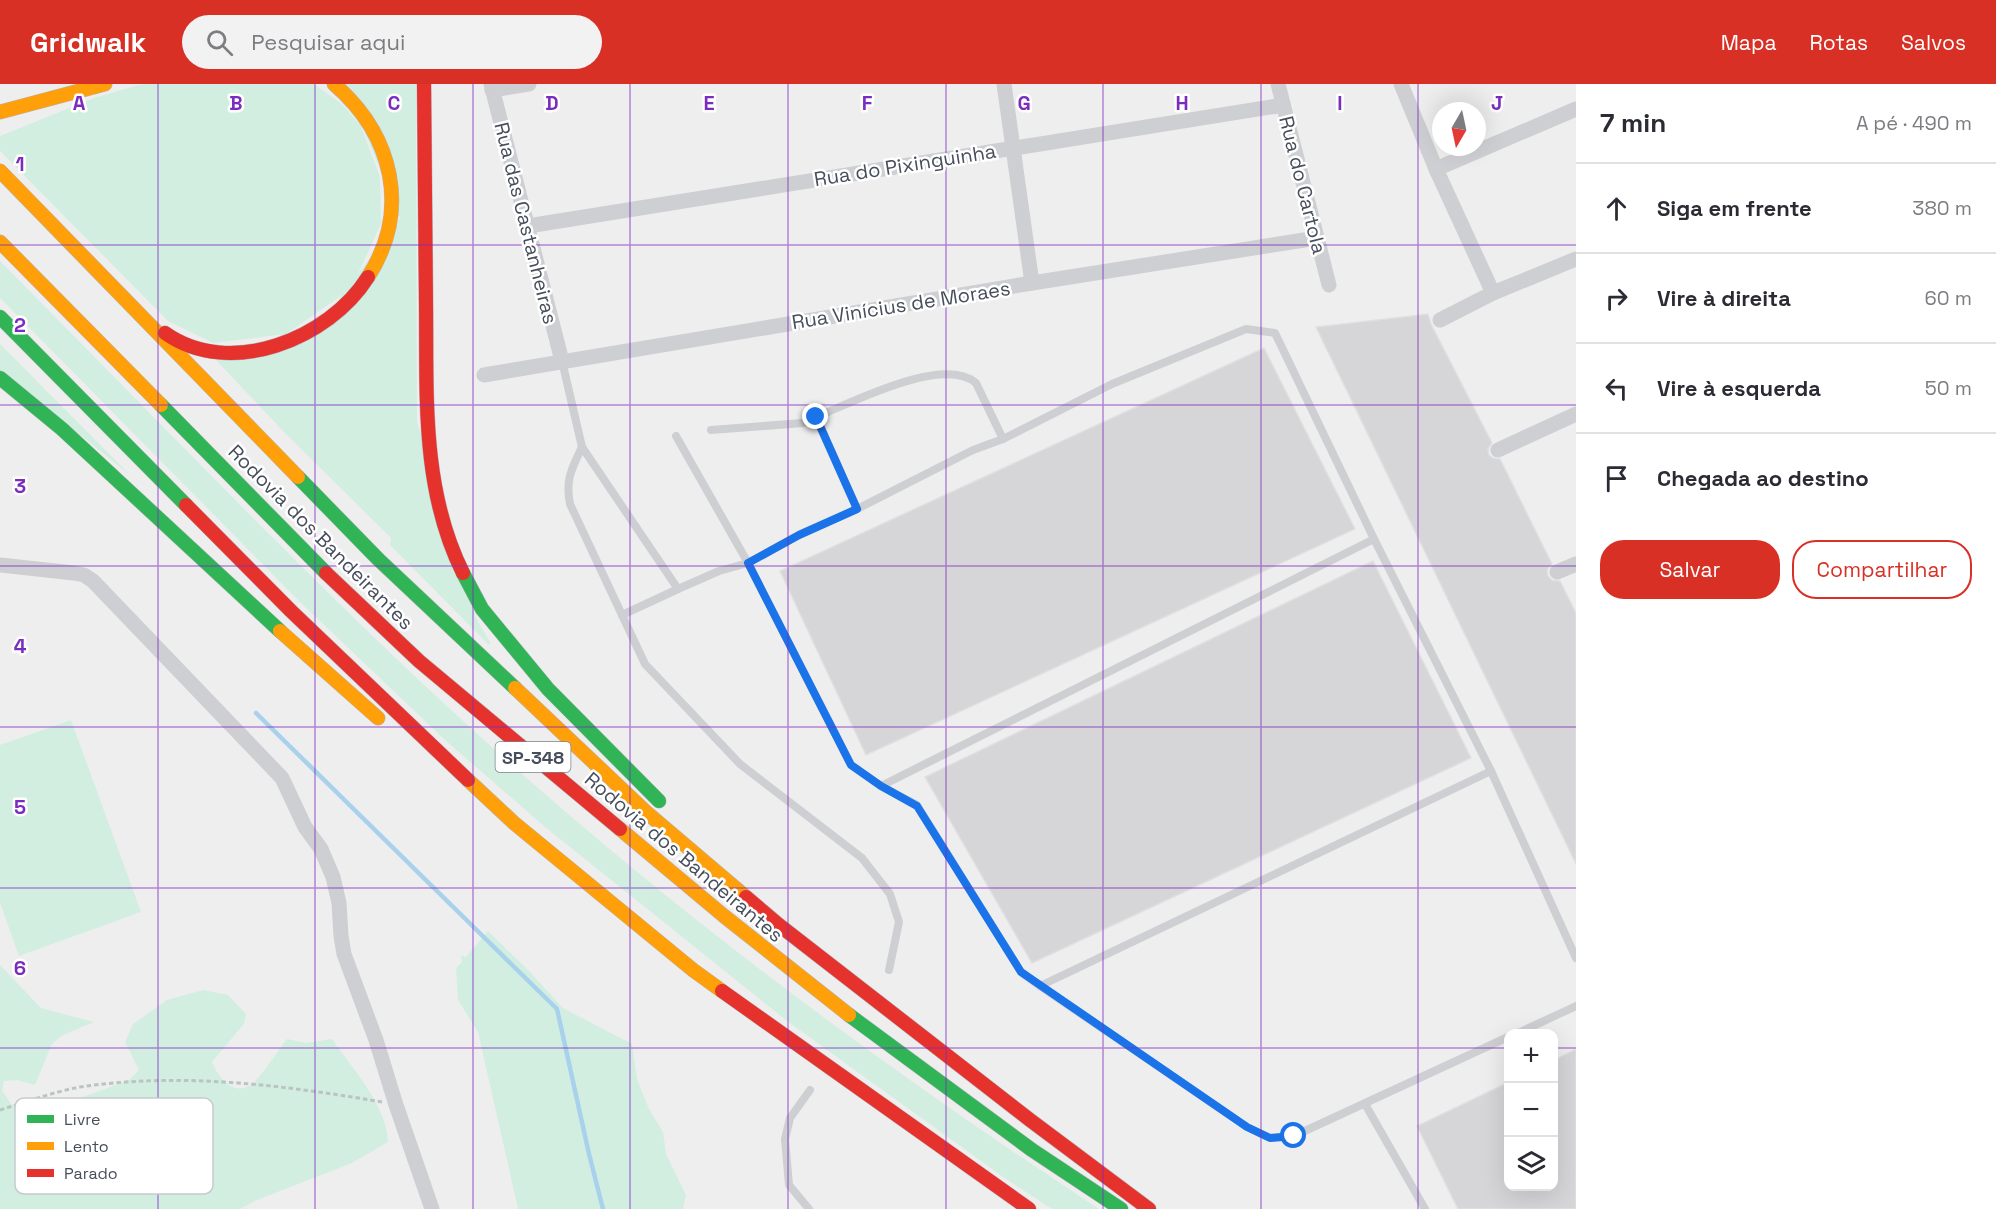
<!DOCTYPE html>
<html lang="pt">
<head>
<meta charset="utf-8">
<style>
	body { margin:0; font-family:"Space Grotesk",sans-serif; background:#f2f2f3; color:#2b2b33 }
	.controls { position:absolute; right:18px; bottom:18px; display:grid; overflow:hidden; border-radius:12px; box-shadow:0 6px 24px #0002 }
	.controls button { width:54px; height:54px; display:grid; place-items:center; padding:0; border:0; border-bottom:2px solid #e1e1e2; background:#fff; color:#2b2b33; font:30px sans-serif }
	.compass { position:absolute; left:1432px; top:18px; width:54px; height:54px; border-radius:50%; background:#fff; box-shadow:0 6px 24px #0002; rotate:189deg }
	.stop { position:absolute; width:18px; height:18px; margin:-14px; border:4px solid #1a73e8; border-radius:50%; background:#fff }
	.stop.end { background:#1a73e8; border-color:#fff; box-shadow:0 2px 6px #0008 }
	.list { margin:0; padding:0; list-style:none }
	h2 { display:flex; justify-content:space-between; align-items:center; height:78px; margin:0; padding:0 24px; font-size:26px }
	h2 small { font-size:20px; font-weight:400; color:#7c7c81 }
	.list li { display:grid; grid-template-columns:39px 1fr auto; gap:18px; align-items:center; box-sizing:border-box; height:90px; padding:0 24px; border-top:2px solid #e1e1e2 }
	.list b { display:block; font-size:22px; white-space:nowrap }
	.list em { font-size:20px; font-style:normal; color:#7c7c81 }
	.actions { display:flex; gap:12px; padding:18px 24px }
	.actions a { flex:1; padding:14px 0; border:2px solid #d93025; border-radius:24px; text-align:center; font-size:21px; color:#d93025 }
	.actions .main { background:#d93025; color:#fff }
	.icon { flex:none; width:33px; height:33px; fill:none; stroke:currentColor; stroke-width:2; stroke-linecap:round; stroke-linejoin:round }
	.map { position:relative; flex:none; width:1576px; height:1125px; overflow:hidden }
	header { display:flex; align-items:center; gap:36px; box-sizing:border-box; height:84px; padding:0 30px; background:#d93025; color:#fff }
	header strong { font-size:28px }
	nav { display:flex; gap:33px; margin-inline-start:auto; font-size:21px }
	.search { width:420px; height:54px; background:#f2f2f3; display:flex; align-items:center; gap:15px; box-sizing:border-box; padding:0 21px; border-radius:33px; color:#7c7c81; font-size:22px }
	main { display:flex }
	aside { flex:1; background:#fff }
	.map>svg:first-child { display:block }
</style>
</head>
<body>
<header>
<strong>Gridwalk</strong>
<div class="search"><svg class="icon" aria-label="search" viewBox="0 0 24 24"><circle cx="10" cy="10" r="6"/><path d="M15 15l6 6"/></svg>Pesquisar aqui</div>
<nav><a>Mapa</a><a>Rotas</a><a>Salvos</a></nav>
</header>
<main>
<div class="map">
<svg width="1576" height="1125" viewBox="0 0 1576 1125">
	<rect width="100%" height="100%" fill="#efeeee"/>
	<g fill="#d2eee1">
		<path d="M142,0H314L342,20L361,42L380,93L381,140L351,205L286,250L213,259L168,237L0,67V52L94,14Z"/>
		<path d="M345,0H416L417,337L476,534L490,558L489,561L390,461L391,454L284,348L214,274L307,258L400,134Z"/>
		<path d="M0,177C153,331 302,489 462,636C659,817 875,978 1099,1125H1052L1003,1093L787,937L545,743L445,656L299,517L0,214Z"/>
		<path d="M0,260L130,391L0,286Z"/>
		<path d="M71,636L141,828L19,872L0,819V661Z"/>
		<path d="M488,847L530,888L563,924L632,960L637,995L649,1025L663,1048L666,1070L686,1111L683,1125H518L478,948L458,916L456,884L462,878L461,871L466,873Z"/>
		<path d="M0,881L41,924L94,938L63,951L52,960L35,1001L17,996L4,997L2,1006L11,1020L42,1028L129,996L139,986L125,958L133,940L167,916L203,906L228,911L246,930L244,940L212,978C219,994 232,1012 251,1001C260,995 279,965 287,955L306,959L332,955C352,984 387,1022 388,1058L352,1079L257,1116L240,1125H0Z"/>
	</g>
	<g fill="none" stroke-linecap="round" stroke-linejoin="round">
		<path stroke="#a8d2ec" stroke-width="4.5" d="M256,629L557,925L589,1070L603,1125"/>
	</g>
	<g fill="#d6d6d9" stroke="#e0e0e1" stroke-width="1.5">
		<path d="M1428,230L1431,240L1492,359L1488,365L1489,371L1493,374L1500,375L1552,480L1547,486L1548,492L1552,496L1560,497L1576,529V780L1316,243Z"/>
		<path d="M1264,264L1355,445L866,671L780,487Z"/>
		<path d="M1373,477L1471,674L1032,879L925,693Z"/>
		<path d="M1576,965V1125H1458L1417,1042L1509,998V1102H1554V976Z"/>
	</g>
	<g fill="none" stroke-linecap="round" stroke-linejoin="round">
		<g stroke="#b3b6be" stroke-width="15">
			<g id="fast">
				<path d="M0,233L186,421"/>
				<path d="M0,294L62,345L280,547"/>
				<path d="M161,321L326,489"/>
				<path d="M298,393L378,475L515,604"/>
				<path d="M463,489L482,525L548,605L659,717"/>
				<path d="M849,931L1032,1066L1121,1125"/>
			</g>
		</g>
		<g stroke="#b3b6be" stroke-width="15">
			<g id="slow">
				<path d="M334,0C393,51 411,126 368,193"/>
				<path d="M0,28L105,0"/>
				<path d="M0,87L298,393"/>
				<path d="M0,158L161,321"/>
				<path d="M280,547L378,634"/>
				<path d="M515,604L646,728L746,813"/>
				<path d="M468,696L514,739L693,886L722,907"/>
				<path d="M620,745L724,832L849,931"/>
			</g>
		</g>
		<g stroke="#b3b6be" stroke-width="15">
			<g id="jam">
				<path d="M424,0C425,73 425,146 426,220C427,310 421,405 463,489"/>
				<path d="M165,249C230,295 329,255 368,193"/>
				<path d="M186,421L291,527L468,696"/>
				<path d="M326,489L419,577L620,745"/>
				<path d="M746,813L779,841L1030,1036L1149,1125"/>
				<path d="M722,907L1029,1125"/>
			</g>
		</g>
		<path stroke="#b9c4c3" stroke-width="3" stroke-dasharray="4.5 3" stroke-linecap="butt" d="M0,1026C26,1018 53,1008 80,1003C180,988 283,1001 382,1018"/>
		<g stroke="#cdcfd2" stroke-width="8">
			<path d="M562,277L582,363L678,505L719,487L748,479L799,451L857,425L973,366L1003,355L1112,300L1246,245L1275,249L1374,455L1491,687L1576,874"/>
			<path d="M711,346L803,339"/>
			<path d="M676,352L748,479L851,681L881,702L917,721L1021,888L1040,902L1247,1043L1270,1054L1294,1052L1508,953"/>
			<path d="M582,363C572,384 565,396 570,420L622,531"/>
			<path d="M857,425L816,333C853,318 943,271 976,299L1003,355"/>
			<path d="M678,505L622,531L645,580L740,680L862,774L890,810L899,838L889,886"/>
			<path d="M881,702L1374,455"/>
			<path d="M1040,902L1491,687"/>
			<path d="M1516,950L1576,922"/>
			<path d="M1365,1020L1425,1125"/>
			<path d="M809,1125L789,1101L785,1055L790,1034L810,1006"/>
		</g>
		<g stroke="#cdcfd2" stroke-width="15">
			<path d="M491,0L562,277"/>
			<path d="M1004,0L1032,199"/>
			<path d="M1278,0L1329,201"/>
			<path d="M1401,0L1436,85L1493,209"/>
			<path d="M492,6L529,0"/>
			<path d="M1436,85L1576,25"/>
			<path d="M528,142L1283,21"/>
			<path d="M1440,236L1493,209L1576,175"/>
			<path d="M484,291L1032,199L1317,154"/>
			<path d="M1498,366L1576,330"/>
			<path d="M0,481L74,489L84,491L93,497L282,694L305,743L321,765L333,793L339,819L341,852L344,870L376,956L396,1021L432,1125"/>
			<path d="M1557,488L1576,480"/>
		</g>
		<use href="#fast" stroke="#30b455" stroke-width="14"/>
		<use href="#slow" stroke="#ff9f0a" stroke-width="14"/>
		<use href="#jam" stroke="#e5322d" stroke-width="14"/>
	</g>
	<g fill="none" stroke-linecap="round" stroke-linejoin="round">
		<path stroke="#1a73e8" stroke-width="8" d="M816,333L857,425L799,451L748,479L851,681L881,702L917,722L1021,888L1247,1043L1270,1054L1294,1052"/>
	</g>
	<path fill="none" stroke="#7b2cbf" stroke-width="1.5" stroke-opacity="0.55" d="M158,0V1125M315,0V1125M473,0V1125M630,0V1125M788,0V1125M946,0V1125M1103,0V1125M1261,0V1125M1418,0V1125M0,161H1576M0,321H1576M0,482H1576M0,643H1576M0,804H1576M0,964H1508M1554,964H1576"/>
	<g text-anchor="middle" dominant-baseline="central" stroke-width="5" stroke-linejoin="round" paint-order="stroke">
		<rect fill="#fff" stroke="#7e828c" stroke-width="1.5" x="495.5" y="658" width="75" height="30" rx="4.5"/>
		<g font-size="18" font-weight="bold" fill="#464d5b">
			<text x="533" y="673">SP-348</text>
		</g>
		<g font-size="20" fill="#464d5b" stroke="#fff">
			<text transform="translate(905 81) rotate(-9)">Rua do Pixinguinha</text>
			<text transform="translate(1303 101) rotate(76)">Rua do Cartola</text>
			<text transform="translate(526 139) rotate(76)">Rua das Castanheiras</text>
			<text transform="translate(901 221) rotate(-9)">Rua Vinícius de Moraes</text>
			<text transform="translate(321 453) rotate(45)">Rodovia dos Bandeirantes</text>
			<text transform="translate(684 773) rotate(40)">Rodovia dos Bandeirantes</text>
		</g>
	</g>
	<rect x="15" y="1014" width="198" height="96" rx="9" fill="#fff" stroke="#c8cace" stroke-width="1.5"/>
	<rect x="27" y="1031" width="27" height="8" fill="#30b455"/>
	<rect x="27" y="1058" width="27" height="8" fill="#ff9f0a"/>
	<rect x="27" y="1085" width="27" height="8" fill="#e5322d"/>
	<g font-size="16" fill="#464d5b">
		<text x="64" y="1041">Livre</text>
		<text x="64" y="1068">Lento</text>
		<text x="64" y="1095">Parado</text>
	</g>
	<g font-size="20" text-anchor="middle" font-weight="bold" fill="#7b2cbf" stroke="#fff" stroke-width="5" stroke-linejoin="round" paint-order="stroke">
		<text x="79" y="26">A</text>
		<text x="236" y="26">B</text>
		<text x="394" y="26">C</text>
		<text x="552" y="26">D</text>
		<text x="709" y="26">E</text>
		<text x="867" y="26">F</text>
		<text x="1024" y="26">G</text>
		<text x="1182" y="26">H</text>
		<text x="1340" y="26">I</text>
		<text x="1497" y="26">J</text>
		<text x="20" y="87">1</text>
		<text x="20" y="248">2</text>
		<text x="20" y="409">3</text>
		<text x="20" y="569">4</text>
		<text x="20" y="730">5</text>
		<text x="20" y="891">6</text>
	</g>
</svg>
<div class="controls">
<button>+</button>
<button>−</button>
<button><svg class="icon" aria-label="layers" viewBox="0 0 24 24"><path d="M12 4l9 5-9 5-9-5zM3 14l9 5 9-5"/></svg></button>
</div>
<svg class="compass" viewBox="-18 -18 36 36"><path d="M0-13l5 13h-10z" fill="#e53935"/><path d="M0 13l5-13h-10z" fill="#7c7c81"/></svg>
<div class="stop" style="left:1294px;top:1052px"></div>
<div class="stop end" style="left:816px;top:333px"></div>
</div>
<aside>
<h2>7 min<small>A pé · 490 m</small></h2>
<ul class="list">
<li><svg class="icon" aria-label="ahead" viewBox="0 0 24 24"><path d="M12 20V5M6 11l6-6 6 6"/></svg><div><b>Siga em frente</b></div><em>380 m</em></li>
<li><svg class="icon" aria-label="right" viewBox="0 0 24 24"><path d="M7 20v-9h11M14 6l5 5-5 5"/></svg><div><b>Vire à direita</b></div><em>60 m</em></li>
<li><svg class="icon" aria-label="left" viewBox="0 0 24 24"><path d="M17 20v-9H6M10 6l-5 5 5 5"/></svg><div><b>Vire à esquerda</b></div><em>50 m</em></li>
<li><svg class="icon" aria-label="arrive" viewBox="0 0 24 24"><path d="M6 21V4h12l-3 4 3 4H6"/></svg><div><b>Chegada ao destino</b></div></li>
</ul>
<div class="actions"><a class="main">Salvar</a><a>Compartilhar</a></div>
</aside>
</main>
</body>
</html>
